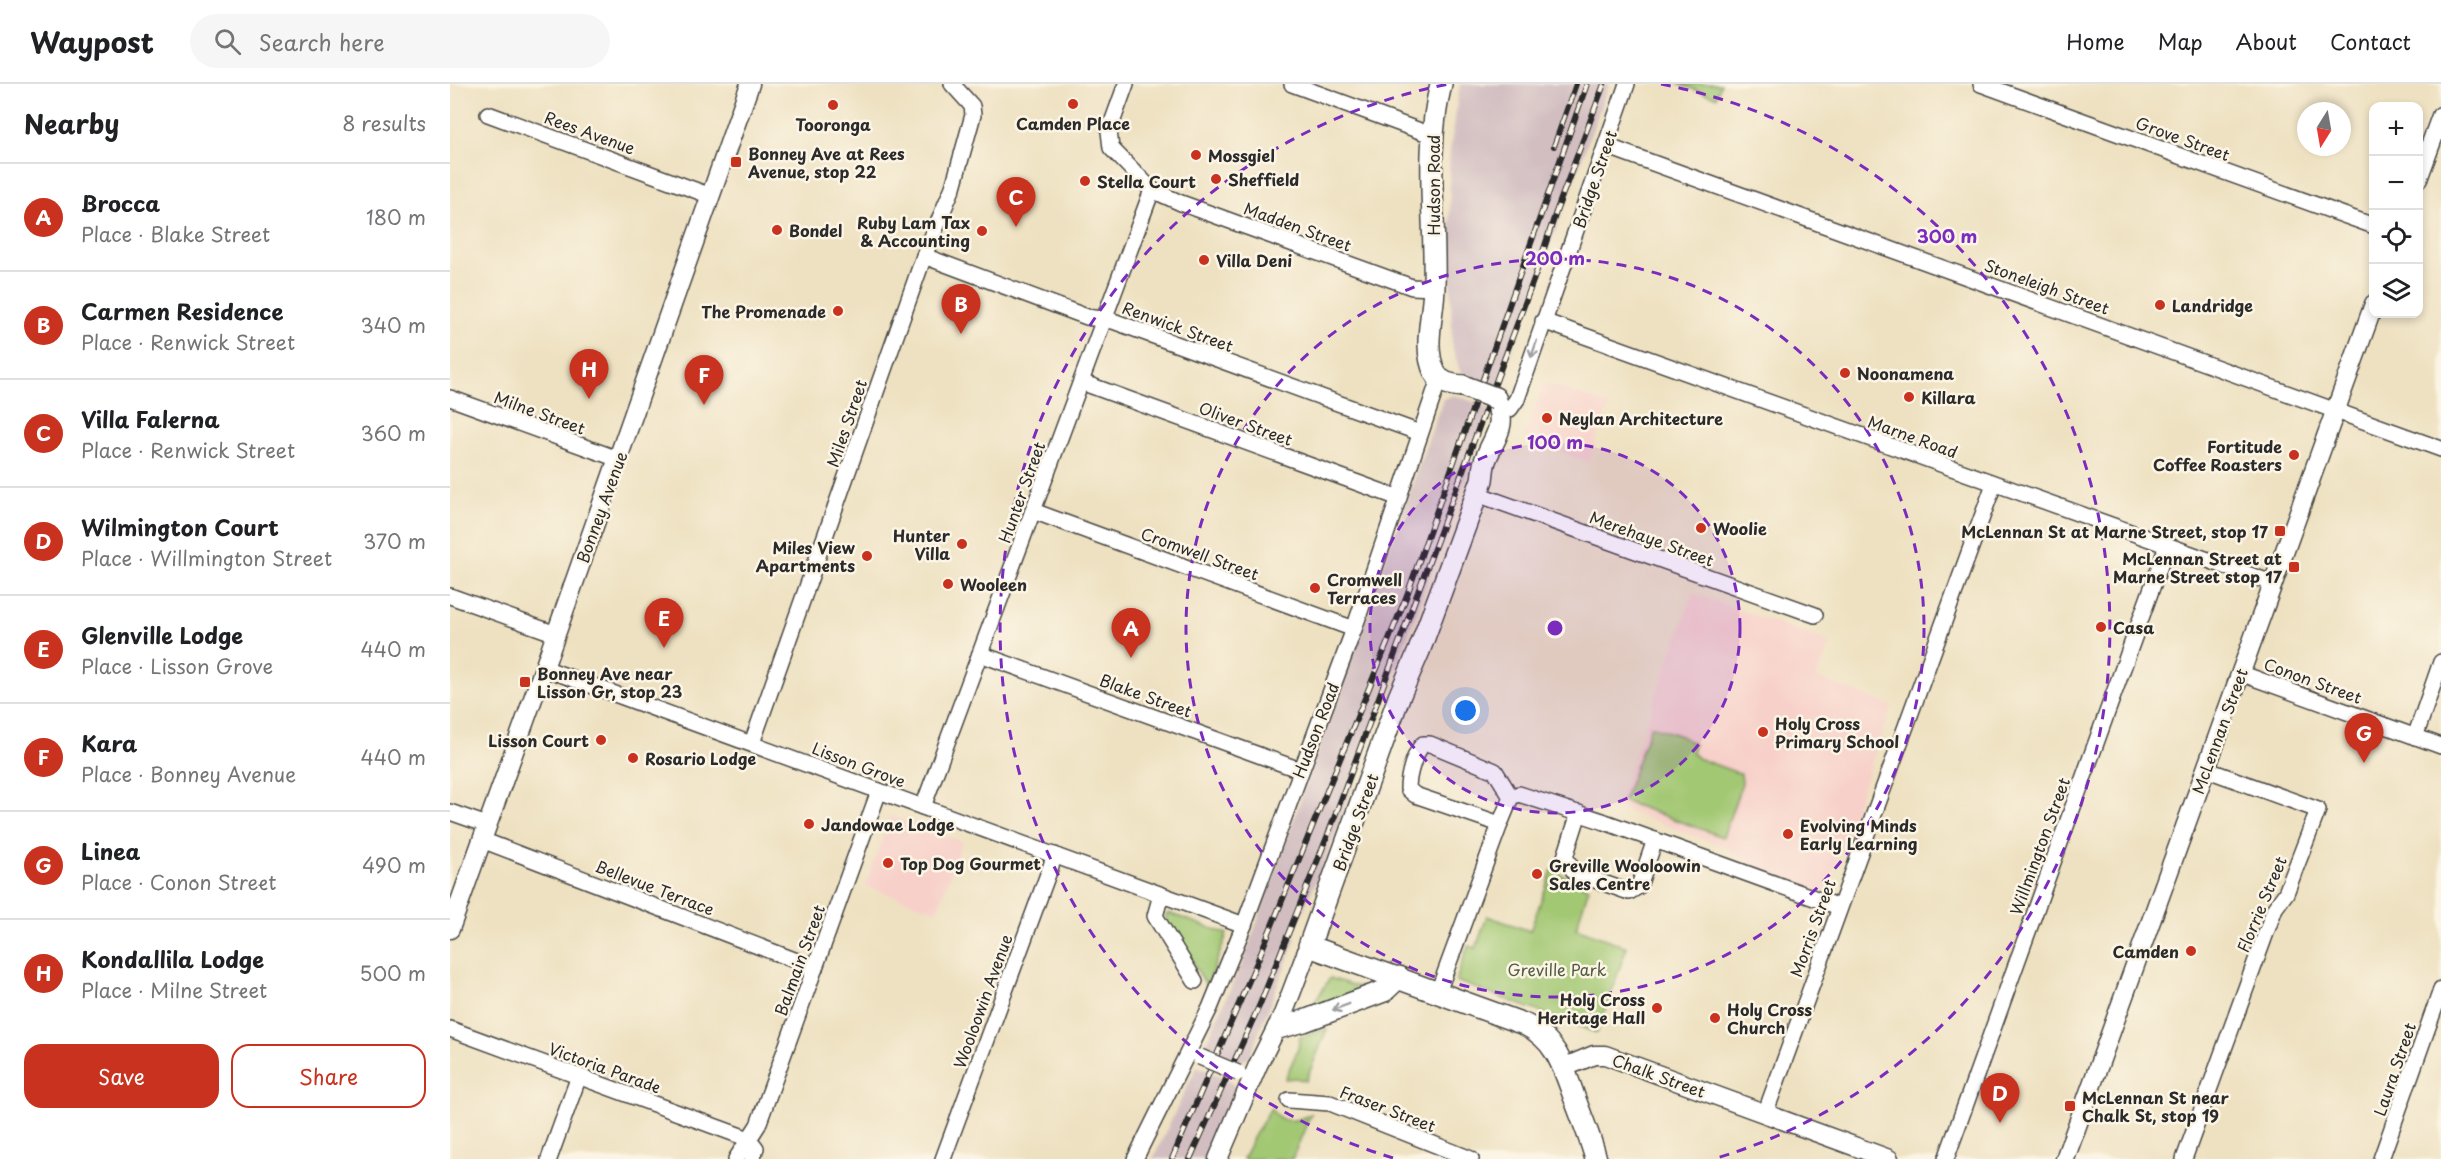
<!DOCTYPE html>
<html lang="en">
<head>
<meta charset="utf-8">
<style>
	body { margin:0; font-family:"Playpen Sans",sans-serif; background:#f6f6f6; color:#202124 }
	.controls { position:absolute; right:18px; top:18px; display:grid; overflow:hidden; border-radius:12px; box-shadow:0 3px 9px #0003 }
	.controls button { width:54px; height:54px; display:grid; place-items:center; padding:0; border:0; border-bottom:2px solid #e0e0e0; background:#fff; color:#202124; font:30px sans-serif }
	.compass { position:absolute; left:1847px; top:18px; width:54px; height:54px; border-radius:50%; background:#fff; box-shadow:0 3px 9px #0003; rotate:191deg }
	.you { position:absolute; left:1016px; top:627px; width:21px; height:21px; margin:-15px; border:4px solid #fff; border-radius:50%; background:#1a73e8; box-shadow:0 0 0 9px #1a73e833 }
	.badge { display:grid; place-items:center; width:39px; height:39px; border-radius:50%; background:#c8321e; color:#fff; font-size:20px; font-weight:700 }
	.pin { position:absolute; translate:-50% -50px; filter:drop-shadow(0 2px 3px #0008) }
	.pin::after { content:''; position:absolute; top:32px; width:21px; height:18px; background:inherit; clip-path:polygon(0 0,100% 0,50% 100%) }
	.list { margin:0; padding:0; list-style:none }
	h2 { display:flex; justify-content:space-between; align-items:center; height:78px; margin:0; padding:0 24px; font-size:26px }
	h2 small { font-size:20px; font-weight:400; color:#757577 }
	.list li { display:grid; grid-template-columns:39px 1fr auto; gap:18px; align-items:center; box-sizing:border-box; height:108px; padding:0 24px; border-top:2px solid #e0e0e0 }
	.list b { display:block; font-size:22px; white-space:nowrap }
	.list p { margin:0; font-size:20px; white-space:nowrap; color:#757577 }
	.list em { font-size:20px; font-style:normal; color:#757577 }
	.actions { display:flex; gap:12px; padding:18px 24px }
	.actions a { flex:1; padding:14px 0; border:2px solid #c8321e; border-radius:18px; text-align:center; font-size:21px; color:#c8321e }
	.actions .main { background:#c8321e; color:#fff }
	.icon { flex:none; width:33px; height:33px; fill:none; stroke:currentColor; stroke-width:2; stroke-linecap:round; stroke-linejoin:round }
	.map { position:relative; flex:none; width:1991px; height:1075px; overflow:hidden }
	header { display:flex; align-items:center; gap:36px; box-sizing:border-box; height:84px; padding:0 30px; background:#fff; border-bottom:2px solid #e0e0e0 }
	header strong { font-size:28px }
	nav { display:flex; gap:33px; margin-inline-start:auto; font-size:21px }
	.search { width:420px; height:54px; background:#f6f6f6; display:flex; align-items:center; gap:15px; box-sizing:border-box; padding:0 21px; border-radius:33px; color:#757577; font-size:22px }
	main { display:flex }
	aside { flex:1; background:#fff }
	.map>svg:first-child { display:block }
</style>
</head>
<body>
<header>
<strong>Waypost</strong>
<div class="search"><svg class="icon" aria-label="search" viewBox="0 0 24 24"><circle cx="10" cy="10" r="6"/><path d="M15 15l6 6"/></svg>Search here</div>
<nav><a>Home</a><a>Map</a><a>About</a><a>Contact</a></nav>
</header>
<main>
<aside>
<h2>Nearby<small>8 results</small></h2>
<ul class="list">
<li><span class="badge">A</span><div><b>Brocca</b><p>Place · Blake Street</p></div><em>180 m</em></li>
<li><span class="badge">B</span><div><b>Carmen Residence</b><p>Place · Renwick Street</p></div><em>340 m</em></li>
<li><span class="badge">C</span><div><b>Villa Falerna</b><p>Place · Renwick Street</p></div><em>360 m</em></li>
<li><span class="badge">D</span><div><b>Wilmington Court</b><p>Place · Willmington Street</p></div><em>370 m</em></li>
<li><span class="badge">E</span><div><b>Glenville Lodge</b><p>Place · Lisson Grove</p></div><em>440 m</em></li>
<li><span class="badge">F</span><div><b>Kara</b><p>Place · Bonney Avenue</p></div><em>440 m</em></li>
<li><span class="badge">G</span><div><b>Linea</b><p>Place · Conon Street</p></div><em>490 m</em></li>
<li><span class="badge">H</span><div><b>Kondallila Lodge</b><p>Place · Milne Street</p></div><em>500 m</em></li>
</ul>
<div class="actions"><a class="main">Save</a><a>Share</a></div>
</aside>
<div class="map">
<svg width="1991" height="1075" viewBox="0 0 1991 1075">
	<rect width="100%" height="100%" fill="#fcf5e5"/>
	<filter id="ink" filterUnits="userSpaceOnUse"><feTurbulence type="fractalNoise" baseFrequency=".0167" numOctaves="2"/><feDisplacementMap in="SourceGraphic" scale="12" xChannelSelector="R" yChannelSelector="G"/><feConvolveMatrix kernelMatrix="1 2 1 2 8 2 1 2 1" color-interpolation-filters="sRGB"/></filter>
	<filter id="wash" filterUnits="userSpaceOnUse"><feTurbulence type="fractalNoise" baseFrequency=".008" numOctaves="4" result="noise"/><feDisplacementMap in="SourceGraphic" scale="24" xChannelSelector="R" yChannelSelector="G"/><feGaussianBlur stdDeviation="1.35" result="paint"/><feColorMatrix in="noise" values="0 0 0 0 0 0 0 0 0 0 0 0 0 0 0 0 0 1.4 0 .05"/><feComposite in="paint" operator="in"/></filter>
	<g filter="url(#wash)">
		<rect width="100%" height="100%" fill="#eee1c1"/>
		<g fill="#f7d0c9">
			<path d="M1094,298L1159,321L1138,378L1073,354Z"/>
			<path d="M1243,509L1380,558L1367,594L1442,622L1375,808L1305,783L1275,763L1166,723Z"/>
			<path d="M441,732L512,758L487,827L415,802Z"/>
		</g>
		<g fill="#d2bec1">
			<path d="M1010,0H1159L1048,304L1016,293L1010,287L1002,262L999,72Z"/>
			<path d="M1004,311L1038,323L1040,327L877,772L842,852L846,854L800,971L797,975L786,978L755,962L795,872L977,359L993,315Z"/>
			<path d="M747,982L781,997L785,1005L754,1075H703Z"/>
		</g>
		<g fill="#a3c873" stroke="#677a4f" stroke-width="1.5">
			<path d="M1228,0H1271L1266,13Z"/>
			<path d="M1201,642L1231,652L1244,660L1242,668L1247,674L1291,690L1292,699L1273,753L1173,717Z"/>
			<path d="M1102,786L1139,804L1126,844L1177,863L1147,949L1006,897L1018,862L1026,864L1037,832L1080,847Z"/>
			<path d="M719,829L777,850L757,902L716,836V831Z"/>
			<path d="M880,894L915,905L874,918L866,925L859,927Z"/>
			<path d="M877,945L856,997L846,994L835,995L848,965L850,953Z"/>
			<path d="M821,1024C830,1041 846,1038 861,1030L842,1075H793L803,1054Z"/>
		</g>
	</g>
	<g filter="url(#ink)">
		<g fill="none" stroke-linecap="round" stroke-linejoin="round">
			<g stroke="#484642" stroke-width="18">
				<g id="minor">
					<path d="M676,0L659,47L661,64L702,106L731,119L962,203L984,204"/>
					<path d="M842,0L981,51"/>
					<path d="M1531,0L1924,142"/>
					<path d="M38,30L261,112"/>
					<path d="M1156,62L1991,365"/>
					<path d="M474,172L637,233L663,237L970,349"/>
					<path d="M1093,237L1822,499"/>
					<path d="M631,298L949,414"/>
					<path d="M0,314L168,375"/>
					<path d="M1060,325L1067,315L1177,0"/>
					<path d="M1027,410L1365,531"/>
					<path d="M583,427L904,545"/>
					<path d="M0,512L106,550"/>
					<path d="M530,570L850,686"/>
					<path d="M94,584L794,841"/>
					<path d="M1790,589L1991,662"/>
					<path d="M1965,653L1991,578"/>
					<path d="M302,659L474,172L503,103L523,31L522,22L502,0"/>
					<path d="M473,723L702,106"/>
					<path d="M0,728L37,741"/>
					<path d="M1129,729L1115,773L1125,789L1179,808L1189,802L1205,756"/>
					<path d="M1050,740L965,711L958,705C958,691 964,670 973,660H980L1045,687L1061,713"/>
					<path d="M32,756L365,884"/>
					<path d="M711,811L705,832L745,897"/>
					<path d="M988,908L1050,740L1061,713L1069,710L1155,738L1389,823"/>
					<path d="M0,945L299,1055L306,1064L302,1075"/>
					<path d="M839,1016L880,1019L1021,1075"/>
					<path d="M1315,1030L1544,400"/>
					<path d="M99,1075L129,992"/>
					<path d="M286,1075L308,1041L429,707"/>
					<path d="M493,1075L605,771"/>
					<path d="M685,1075L760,924L794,841L904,545L989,295"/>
					<path d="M1496,1075L1717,462"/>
					<path d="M1734,1075L1825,824L1836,809L1868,726L1755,685"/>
					<path d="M1931,1075L1991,906"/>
				</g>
			</g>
			<g stroke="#484642" stroke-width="21">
				<g id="tertiary">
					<path d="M1968,95L1991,32"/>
					<path d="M0,845L94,584L300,0"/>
					<path d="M1115,983L1144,971H1155L1439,1075"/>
					<path d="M768,1075L808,981L832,933L859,862"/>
					<path d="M1615,1075L1924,220"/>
				</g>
			</g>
			<g stroke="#484642" stroke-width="24">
				<g id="secondary">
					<path d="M991,0C974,68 986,133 984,202C984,229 972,263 985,289C991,300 1002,301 1013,302"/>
					<path d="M1045,314C1058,343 1044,352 1035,377C1033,383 1033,390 1032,396L969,567L949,613L859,862L1074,940C1108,956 1114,986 1126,1018C1133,1037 1141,1056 1146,1075"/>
					<path d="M828,944L854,937L934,907L949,893"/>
				</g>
			</g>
			<use href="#minor" stroke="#fff" stroke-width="15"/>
			<use href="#tertiary" stroke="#fff" stroke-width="18"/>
			<use href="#secondary" stroke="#fff" stroke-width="21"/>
			<g stroke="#2b2b2b" stroke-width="6">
				<g id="rail">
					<path d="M1104,62L1126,0"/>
					<path d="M722,1075L807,878L957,511L1137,0"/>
					<path d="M740,1075L810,920L879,748L1086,189L1106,128L1154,0"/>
				</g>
			</g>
			<use href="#rail" stroke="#fcf5e5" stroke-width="4" stroke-dasharray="11" stroke-linecap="butt"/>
			<g stroke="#484642" stroke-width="18" stroke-linecap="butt">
				<path id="minor-bridge" d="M750,973L788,989"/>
			</g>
			<g stroke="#484642" stroke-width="24" stroke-linecap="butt">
				<path id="secondary-bridge" d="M1013,302L1045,314"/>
			</g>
			<use href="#minor-bridge" stroke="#fff" stroke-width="15"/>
			<use href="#secondary-bridge" stroke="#fff" stroke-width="21"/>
		</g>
		<defs><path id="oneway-shaft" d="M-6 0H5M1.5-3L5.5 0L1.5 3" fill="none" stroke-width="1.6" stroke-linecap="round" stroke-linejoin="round" transform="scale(1.5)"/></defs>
		<g stroke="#a0a0a0">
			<use href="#oneway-shaft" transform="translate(1084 265) rotate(109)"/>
			<use href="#oneway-shaft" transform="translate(891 923) rotate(159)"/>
		</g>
	</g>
	<circle cx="1105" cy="544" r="185" fill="#7b2cbf" fill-opacity=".12"/>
	<g fill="none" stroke="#7b2cbf" stroke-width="3" stroke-dasharray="10 8">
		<circle cx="1105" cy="544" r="185"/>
		<circle cx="1105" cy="544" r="369"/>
		<path d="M943 1074A554 554 0 0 1 999 0M1211 0A554 554 0 0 1 1267 1074"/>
	</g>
	<g fill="#c8321e" stroke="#fcf5e5" stroke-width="2">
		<circle cx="623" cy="20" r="6"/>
		<circle cx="383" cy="21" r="6"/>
		<circle cx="746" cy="71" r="6"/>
		<rect x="280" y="72" width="12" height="12" rx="3"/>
		<circle cx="766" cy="95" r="6"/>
		<circle cx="635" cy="97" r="6"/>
		<circle cx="327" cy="146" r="6"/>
		<circle cx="532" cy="147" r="6"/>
		<circle cx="754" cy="176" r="6"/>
		<circle cx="1710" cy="221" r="6"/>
		<circle cx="388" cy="227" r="6"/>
		<circle cx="1395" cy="289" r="6"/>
		<circle cx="1459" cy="313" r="6"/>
		<circle cx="1097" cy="334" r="6"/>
		<circle cx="1844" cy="371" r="6"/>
		<circle cx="1251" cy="444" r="6"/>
		<rect x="1824" y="441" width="12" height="12" rx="3"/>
		<circle cx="512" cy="460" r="6"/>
		<circle cx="417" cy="472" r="6"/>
		<rect x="1838" y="477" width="12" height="12" rx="3"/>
		<circle cx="498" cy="500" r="6"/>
		<circle cx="865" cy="504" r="6"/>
		<circle cx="1651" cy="543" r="6"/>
		<rect x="69" y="592" width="12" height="12" rx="3"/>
		<circle cx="1313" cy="648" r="6"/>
		<circle cx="151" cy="656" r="6"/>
		<circle cx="183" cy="674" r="6"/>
		<circle cx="359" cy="740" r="6"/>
		<circle cx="1338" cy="750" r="6"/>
		<circle cx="438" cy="779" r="6"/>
		<circle cx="1087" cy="790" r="6"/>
		<circle cx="1741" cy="867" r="6"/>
		<circle cx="1207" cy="924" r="6"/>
		<circle cx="1265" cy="934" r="6"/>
		<rect x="1614" y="1016" width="12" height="12" rx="3"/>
	</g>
	<g text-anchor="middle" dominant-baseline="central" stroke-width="5" stroke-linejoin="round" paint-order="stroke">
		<g font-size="16" font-weight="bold" fill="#2b2b2b" stroke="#fcf5e5" text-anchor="start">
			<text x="623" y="39" text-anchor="middle">Camden Place</text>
			<text x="383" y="40" text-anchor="middle">Tooronga</text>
			<text x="298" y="69">Bonney Ave at Rees<tspan x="298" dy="18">Avenue, stop 22</tspan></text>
			<text x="758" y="71">Mossgiel</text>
			<text x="778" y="95">Sheffield</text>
			<text x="647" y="97">Stella Court</text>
			<text x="520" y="138" text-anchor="end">Ruby Lam Tax<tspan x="520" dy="18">&amp; Accounting</tspan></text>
			<text x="339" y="146">Bondel</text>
			<text x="766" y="176">Villa Deni</text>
			<text x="1722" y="221">Landridge</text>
			<text x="376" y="227" text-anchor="end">The Promenade</text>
			<text x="1407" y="289">Noonamena</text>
			<text x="1471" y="313">Killara</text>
			<text x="1109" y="334">Neylan Architecture</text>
			<text x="1832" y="362" text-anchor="end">Fortitude<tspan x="1832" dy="18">Coffee Roasters</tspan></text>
			<text x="1263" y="444">Woolie</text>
			<text x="1818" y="447" text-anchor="end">McLennan St at Marne Street, stop 17</text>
			<text x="500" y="451" text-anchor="end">Hunter<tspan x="500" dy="18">Villa</tspan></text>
			<text x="405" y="463" text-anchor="end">Miles View<tspan x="405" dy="18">Apartments</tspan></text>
			<text x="1832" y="474" text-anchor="end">McLennan Street at<tspan x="1832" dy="18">Marne Street stop 17</tspan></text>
			<text x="877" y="495">Cromwell<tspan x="877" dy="18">Terraces</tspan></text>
			<text x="510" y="500">Wooleen</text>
			<text x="1663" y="543">Casa</text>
			<text x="87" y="589">Bonney Ave near<tspan x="87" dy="18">Lisson Gr, stop 23</tspan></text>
			<text x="1325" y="639">Holy Cross<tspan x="1325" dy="18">Primary School</tspan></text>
			<text x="139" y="656" text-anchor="end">Lisson Court</text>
			<text x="195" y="674">Rosario Lodge</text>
			<text x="371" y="740">Jandowae Lodge</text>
			<text x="1350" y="741">Evolving Minds<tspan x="1350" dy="18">Early Learning</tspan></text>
			<text x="450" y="779">Top Dog Gourmet</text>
			<text x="1099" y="781">Greville Wooloowin<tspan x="1099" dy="18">Sales Centre</tspan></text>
			<text x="1729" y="867" text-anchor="end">Camden</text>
			<text x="1195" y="915" text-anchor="end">Holy Cross<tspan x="1195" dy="18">Heritage Hall</tspan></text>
			<text x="1277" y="925">Holy Cross<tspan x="1277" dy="18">Church</tspan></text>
			<text x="1632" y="1013">McLennan St near<tspan x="1632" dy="18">Chalk St, stop 19</tspan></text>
		</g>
		<g font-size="16" fill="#2b2b2b" stroke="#fcf5e5">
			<text transform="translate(140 48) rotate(20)">Rees Avenue</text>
			<text transform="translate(1733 54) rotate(20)">Grove Street</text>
			<text transform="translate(1144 95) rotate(-71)">Bridge Street</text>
			<text transform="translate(983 101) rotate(-90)">Hudson Road</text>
			<text transform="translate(848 142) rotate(20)">Madden Street</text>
			<text transform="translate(1597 202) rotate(20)">Stoneleigh Street</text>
			<text transform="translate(728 242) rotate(20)">Renwick Street</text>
			<text transform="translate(90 328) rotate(20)">Milne Street</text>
			<text transform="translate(396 339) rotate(-71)">Miles Street</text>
			<text transform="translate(796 339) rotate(20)">Oliver Street</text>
			<text transform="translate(1463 352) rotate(20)">Marne Road</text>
			<text transform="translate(571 408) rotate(-70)">Hunter Street</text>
			<text transform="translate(151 423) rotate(-70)">Bonney Avenue</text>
			<text transform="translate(1202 454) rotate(20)">Merehaye Street</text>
			<text transform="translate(750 469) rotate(20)">Cromwell Street</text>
			<text transform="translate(1863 596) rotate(20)">Conon Street</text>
			<text transform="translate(696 611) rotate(20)">Blake Street</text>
			<text transform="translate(865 646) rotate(-69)">Hudson Road</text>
			<text transform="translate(1769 647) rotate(-70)">McLennan Street</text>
			<text transform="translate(409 680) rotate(21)">Lisson Grove</text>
			<text transform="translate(905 738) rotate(-70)">Bridge Street</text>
			<text transform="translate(1589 762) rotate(-70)">Willmington Street</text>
			<text transform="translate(205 803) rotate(21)">Bellevue Terrace</text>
			<text transform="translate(1811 820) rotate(-67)">Florrie Street</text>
			<text transform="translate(1362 844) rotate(-70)">Morris Street</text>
			<text transform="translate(349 876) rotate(-70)">Balmain Street</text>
			<text transform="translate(532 917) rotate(-70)">Wooloowin Avenue</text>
			<text transform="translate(155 983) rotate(20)">Victoria Parade</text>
			<text transform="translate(1944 985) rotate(-71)">Laura Street</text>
			<text transform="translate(1209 991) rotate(20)">Chalk Street</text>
			<text transform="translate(938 1024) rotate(21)">Fraser Street</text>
		</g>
		<g font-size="16" fill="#4f5a41" stroke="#fcf5e5">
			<text x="1107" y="885">Greville Park</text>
		</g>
	</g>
	<circle cx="1105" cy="544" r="9" fill="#7b2cbf" stroke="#fcf5e5" stroke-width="3"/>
	<g font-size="18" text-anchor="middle" font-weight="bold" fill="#7b2cbf" stroke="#fcf5e5" stroke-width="5" stroke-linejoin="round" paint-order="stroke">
		<text x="1497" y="159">300 m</text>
		<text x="1105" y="181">200 m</text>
		<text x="1105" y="365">100 m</text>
	</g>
</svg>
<div class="controls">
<button>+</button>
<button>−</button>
<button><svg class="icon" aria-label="locate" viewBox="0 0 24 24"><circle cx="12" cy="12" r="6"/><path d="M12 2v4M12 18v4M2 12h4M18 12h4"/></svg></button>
<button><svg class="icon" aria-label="layers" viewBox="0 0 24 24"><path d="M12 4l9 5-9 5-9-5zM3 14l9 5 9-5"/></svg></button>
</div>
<svg class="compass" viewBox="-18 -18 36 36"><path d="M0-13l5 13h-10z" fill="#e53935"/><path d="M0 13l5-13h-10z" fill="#757577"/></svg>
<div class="you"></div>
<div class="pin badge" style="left:681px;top:574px">A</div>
<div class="pin badge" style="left:511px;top:250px">B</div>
<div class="pin badge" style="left:566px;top:143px">C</div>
<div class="pin badge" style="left:1550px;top:1039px">D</div>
<div class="pin badge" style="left:214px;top:564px">E</div>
<div class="pin badge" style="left:254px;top:321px">F</div>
<div class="pin badge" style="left:1914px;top:679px">G</div>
<div class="pin badge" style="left:139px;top:315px">H</div>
</div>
</main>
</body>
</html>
